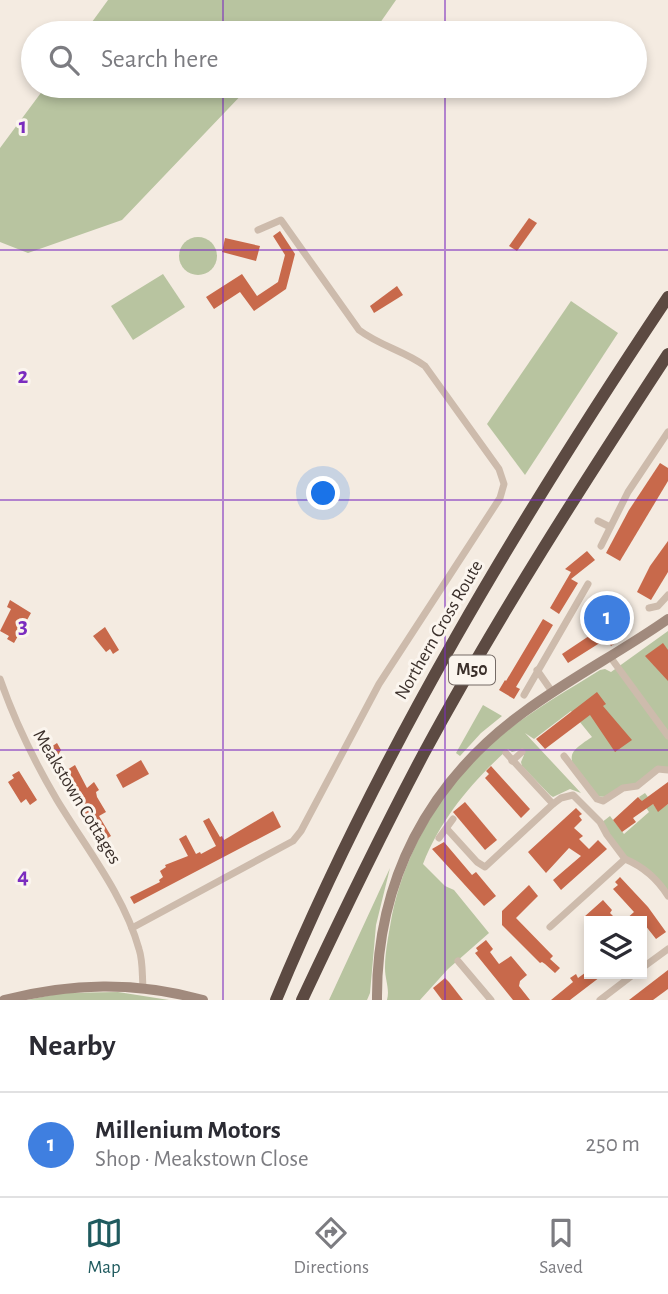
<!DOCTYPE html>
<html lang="en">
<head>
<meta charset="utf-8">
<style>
	body { margin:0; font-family:"Alegreya Sans",sans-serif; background:#f7f7f7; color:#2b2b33 }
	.controls { position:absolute; right:21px; bottom:21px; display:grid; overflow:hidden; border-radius:0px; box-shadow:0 4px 10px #0003 }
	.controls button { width:63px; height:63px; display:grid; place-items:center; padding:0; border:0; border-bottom:2px solid #e1e1e2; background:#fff; color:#2b2b33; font:35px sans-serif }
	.you { position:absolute; left:324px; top:494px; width:24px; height:24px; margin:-18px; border:5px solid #fff; border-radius:50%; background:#1a73e8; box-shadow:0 0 0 10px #1a73e833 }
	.badge { display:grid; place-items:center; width:46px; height:46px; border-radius:50%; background:#1f5a5e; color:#fff; font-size:23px; font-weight:700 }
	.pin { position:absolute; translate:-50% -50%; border:4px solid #fff; box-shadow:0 2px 7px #0006 }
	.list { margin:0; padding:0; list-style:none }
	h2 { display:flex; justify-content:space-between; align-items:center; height:91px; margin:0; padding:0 28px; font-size:30px }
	h2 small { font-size:23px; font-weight:400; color:#7c7c81 }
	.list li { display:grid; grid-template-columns:46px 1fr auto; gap:21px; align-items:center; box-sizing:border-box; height:105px; padding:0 28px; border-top:2px solid #e1e1e2 }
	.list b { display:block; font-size:26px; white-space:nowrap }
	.list p { margin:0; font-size:23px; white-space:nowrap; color:#7c7c81 }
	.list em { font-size:23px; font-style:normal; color:#7c7c81 }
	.icon { flex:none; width:38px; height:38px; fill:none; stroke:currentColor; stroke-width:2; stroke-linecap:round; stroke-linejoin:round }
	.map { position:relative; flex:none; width:668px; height:1000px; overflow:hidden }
	.search { position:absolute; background:#fff; box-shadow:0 4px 10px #0003; left:21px; right:21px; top:21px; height:77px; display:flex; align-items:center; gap:18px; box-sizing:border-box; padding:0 24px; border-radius:38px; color:#7c7c81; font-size:26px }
	.sheet { height:196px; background:#fff }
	nav { display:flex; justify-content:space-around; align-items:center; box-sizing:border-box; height:98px; border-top:2px solid #e1e1e2; background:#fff; font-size:19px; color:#7c7c81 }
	nav a { display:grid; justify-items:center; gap:4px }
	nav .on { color:#1f5a5e }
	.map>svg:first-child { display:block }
</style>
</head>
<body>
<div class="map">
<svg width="668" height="1000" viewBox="0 0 668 1000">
	<rect width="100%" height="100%" fill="#f4ebe1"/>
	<g fill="#b8c4a0">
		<path d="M108,0H396L373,33H84Z"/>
		<path d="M46,86H255L248,88L122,220L28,253L0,242V148Z"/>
		<circle cx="198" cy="256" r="19"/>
		<path d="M163,274L185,307L133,340L111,306Z"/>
		<path d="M571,301L618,333L525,475L487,424Z"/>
		<path d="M668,631V770C647,769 623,802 596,796C589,786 564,764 574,751C578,746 586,741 592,737L571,711L534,739L525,733L581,793L570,789L553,797L550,795L522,766L521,762L524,755L520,750L512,752L508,749C472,782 441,818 423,864L445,886L454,890L489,933L448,969L420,1000H387C390,989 385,980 385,968C385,951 389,933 392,915C406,848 445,783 497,739C529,712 565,692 600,670L605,669L611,672Z"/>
		<path d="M483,705L502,716L481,733L460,756L456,753Z"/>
		<path d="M645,793L658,811L668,804V896L661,885L625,859L601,823L610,816L624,834L649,812L639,797Z"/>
		<path d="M390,868L376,925L370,993L367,1000H329Z"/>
		<path d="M118,992L169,1000H27L62,993Z"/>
	</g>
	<g fill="#c8694b">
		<path d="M529,218L537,223L517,251L509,246Z"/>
		<path d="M280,231L295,254L286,289L254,311L240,292L214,309L206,297L242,274L257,296L278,282L285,255L273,236Z"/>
		<path d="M225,238L260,246L256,261L222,252Z"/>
		<path d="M397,286L403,295L374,313L370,306Z"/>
		<path d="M660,463L668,468V481L620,561L606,553L629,510Z"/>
		<path d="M668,541V572L651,600L637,592L650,566Z"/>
		<path d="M587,551L595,560L571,579L578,583L559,614L550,608L571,572L565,569Z"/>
		<path d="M10,600L31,613L14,643L7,639L9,636L0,631L11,609L7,607Z"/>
		<path d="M599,604L607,608L617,626L609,630L617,642L611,646L606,639L568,663L562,654L601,628L590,610Z"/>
		<path d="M543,619L553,625L516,687L520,689L514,699L499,690L505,680L506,681Z"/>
		<path d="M105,627L119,650L113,654L110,649L106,652L93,636Z"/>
		<path d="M663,643L668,650V681L645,656Z"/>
		<path d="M597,692L606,704L603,706L632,740L615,752L590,715L545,749L536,739Z"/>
		<path d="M57,743L61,750L58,755L67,770L75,765L87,788L94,782L99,790L96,792L97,797L106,812L99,816L111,836L101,842L45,751Z"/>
		<path d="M141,760L149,774L123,788L116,775Z"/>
		<path d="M491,766L530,809L521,818L485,778L489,774L486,771Z"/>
		<path d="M19,771L37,800L30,805L26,799L21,803L8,782L14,778L12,775Z"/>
		<path d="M668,782V804L658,812L653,804L633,818L636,822L622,832L613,820L638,797L642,801Z"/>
		<path d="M465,802L497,840L485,850L453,812Z"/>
		<path d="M576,808L582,814L579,816L582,820L574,828L583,836L579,839L589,849L598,840L607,849L561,890L553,880L581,856L569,848L546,873L528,852Z"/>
		<path d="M273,811L281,827L134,904L130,897L160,882L159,880L163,877L160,871L166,867L165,865L188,856L179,839L186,835L196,854L200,852L201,854L216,846L203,821L209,818L220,837L222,836L224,840Z"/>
		<path d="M444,842L472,875L476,872L496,896L484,906L432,849Z"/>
		<path d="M620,877L648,907L666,932L656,939L641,920L624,921L634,912L613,889L618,885L615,882Z"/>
		<path d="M529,885L538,896L516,918L553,956L550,959L560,968L555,973L545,964L542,962L540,963L502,925V911Z"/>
		<path d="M603,900L612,910L610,913L618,921H588L584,917Z"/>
		<path d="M486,940L493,949L490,952L499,964L511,956L527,975L520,981L519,986L530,1000H513L475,953L478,951L476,948Z"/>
		<path d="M589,970V974H604L570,1000H551L573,982L570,978L576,974L578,978Z"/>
		<path d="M668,970V989L653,1000H629Z"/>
		<path d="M445,978L449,982L463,1000H442L433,988Z"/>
	</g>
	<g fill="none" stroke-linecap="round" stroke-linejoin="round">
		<g stroke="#cdbbac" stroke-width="7">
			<path d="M598,521L610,527"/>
			<path d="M601,546L628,492L668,432"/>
			<path d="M649,608L658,606L668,595"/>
			<path d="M611,658L668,736"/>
			<path d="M537,670L553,693"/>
			<path d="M0,679C15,722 34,761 57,800C86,848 124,895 139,949C143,961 142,975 143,987"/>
			<path d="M524,695L588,584"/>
			<path d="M506,753L553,804"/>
			<path d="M564,756L597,799L603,801L623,788L637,786L658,769L668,770"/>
			<path d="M512,761L522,752"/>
			<path d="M447,829L477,862L485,867L553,804L561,798L573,795L600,822L607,835L625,859"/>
			<path d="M439,838L453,819"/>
			<path d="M550,927L625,859C644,867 657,878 668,896"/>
			<path d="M132,928L293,841L301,831L379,684L500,498L504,484L499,469L425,366C405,351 380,346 359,330L281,220L258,230"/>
			<path d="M458,961L491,1000"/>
			<path d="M642,968L668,949"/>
			<path d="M600,1000L634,974"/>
		</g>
		<g stroke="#a18a7d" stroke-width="10">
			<path d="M4,1000C71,983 135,981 203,1000"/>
			<path d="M377,1000C376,881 428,782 524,712C570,678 621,652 668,619"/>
		</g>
		<g stroke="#5c4a42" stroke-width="12">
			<path d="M276,1000C379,752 519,520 668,297"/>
			<path d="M302,1000C341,917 381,834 424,753C498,616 583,484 668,354"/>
		</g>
	</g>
	<path fill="none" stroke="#7b2cbf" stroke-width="2" stroke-opacity="0.55" d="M223,0V33M445,0V33M223,86V1000M445,86V1000M0,250H668M0,500H668M0,750H668"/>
	<g text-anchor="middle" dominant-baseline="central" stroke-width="6" stroke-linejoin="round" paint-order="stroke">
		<rect fill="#fbf5ee" stroke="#756b66" stroke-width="2" x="449" y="655.5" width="46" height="29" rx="5"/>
		<g font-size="18" font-weight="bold" fill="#3b302b">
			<text x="472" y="670">M50</text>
		</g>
		<g font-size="19" fill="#3b302b" stroke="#fbf5ee">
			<text transform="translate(439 630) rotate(-60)">Northern Cross Route</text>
			<text transform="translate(77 797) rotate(59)">Meakstown Cottages</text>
		</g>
	</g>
	<g font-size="23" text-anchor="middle" font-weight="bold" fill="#7b2cbf" stroke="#fbf5ee" stroke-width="6" stroke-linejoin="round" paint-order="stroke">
		<text x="23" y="133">1</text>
		<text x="23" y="383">2</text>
		<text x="23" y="633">3</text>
		<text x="23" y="883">4</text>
	</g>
</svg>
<div class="controls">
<button><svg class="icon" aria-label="layers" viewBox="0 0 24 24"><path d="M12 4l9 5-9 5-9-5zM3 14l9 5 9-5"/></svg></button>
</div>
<div class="you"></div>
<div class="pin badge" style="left:607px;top:618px;background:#3f7fe0">1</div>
<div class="search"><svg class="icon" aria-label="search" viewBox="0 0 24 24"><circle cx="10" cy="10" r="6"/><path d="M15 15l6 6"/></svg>Search here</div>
</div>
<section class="sheet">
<h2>Nearby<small></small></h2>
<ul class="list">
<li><span class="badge" style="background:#3f7fe0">1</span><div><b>Millenium Motors</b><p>Shop · Meakstown Close</p></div><em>250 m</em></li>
</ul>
</section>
<nav>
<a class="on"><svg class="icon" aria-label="map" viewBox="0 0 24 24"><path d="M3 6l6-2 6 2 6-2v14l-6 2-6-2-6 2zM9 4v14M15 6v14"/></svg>Map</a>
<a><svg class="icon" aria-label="directions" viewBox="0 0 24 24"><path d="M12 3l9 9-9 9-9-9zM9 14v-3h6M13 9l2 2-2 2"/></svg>Directions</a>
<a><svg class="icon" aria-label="saved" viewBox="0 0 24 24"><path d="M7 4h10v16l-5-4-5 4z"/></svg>Saved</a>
</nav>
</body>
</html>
